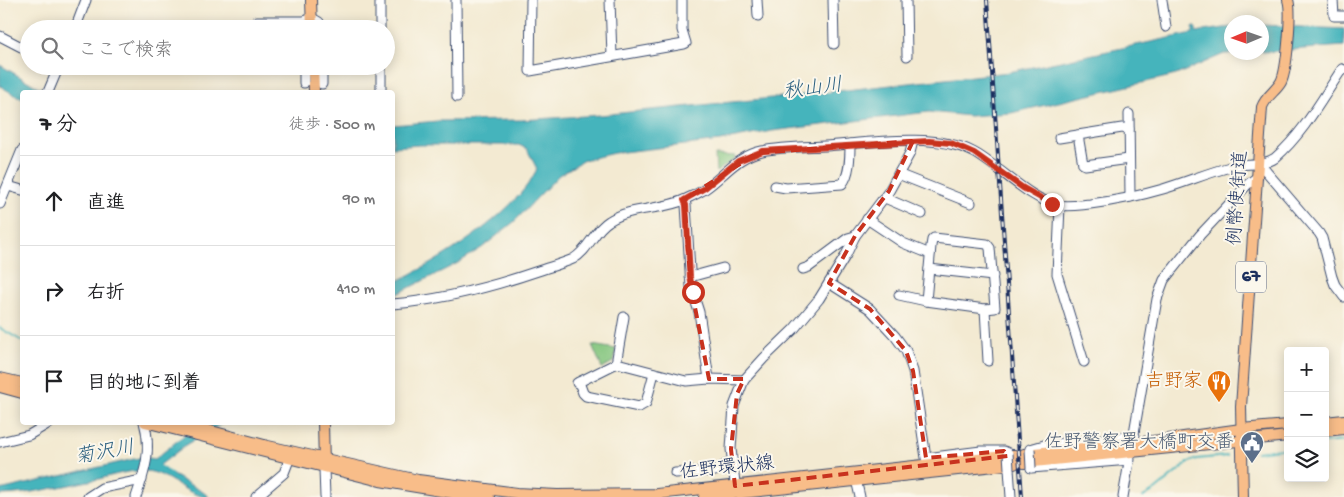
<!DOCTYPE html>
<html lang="ja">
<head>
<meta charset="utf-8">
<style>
	body { margin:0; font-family:"Gochi Hand","Klee One",sans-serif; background:#f6f6f6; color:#202124 }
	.controls { position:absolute; right:15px; bottom:15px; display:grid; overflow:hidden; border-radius:5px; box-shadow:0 2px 12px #0003 }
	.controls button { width:45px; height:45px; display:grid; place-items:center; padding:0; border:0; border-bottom:1px solid #e0e0e0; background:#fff; color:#202124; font:25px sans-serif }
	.compass { position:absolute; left:1224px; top:15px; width:45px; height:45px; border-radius:50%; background:#fff; box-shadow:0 2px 12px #0003; rotate:268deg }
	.stop { position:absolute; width:15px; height:15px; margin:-11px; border:4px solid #c8321e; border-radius:50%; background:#fff }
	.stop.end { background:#c8321e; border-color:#fff; box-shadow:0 1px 5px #0008 }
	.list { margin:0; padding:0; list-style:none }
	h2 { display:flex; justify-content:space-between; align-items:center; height:65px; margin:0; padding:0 20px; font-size:21px }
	h2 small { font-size:16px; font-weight:400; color:#757577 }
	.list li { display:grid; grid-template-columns:32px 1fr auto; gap:15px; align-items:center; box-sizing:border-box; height:90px; padding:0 20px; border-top:1px solid #e0e0e0 }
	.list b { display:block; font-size:19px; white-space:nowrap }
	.list em { font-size:16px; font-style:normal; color:#757577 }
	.icon { flex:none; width:28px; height:28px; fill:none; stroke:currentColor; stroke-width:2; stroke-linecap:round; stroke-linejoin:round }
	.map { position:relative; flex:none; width:1344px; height:497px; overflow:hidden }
	.search { position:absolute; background:#fff; box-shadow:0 2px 12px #0003; left:20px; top:20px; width:375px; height:55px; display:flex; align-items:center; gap:12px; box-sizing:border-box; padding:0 18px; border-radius:28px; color:#757577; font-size:19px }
	.panel { position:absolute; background:#fff; box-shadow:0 2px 12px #0003; left:20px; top:90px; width:375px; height:335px; border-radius:5px }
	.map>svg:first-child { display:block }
</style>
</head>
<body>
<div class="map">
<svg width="1344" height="497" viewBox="0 0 1344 497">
	<rect width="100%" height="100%" fill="#fbf7ec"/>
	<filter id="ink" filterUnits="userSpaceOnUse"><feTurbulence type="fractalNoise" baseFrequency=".02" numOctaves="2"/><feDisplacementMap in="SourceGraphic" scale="10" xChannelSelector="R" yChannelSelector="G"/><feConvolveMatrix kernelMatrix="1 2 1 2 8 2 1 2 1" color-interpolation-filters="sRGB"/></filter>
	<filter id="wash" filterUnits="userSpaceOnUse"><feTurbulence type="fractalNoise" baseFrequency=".0096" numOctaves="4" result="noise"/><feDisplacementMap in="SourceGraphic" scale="20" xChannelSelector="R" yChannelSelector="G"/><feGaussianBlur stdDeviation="1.12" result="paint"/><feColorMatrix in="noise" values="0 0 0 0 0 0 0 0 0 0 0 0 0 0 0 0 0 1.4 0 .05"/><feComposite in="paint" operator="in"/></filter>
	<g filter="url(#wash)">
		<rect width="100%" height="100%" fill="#f3ead2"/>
		<g fill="#83c57e" stroke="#4f7a6e">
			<path d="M91,66H164L172,72Z"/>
			<path d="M715,155L735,156V159L716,172Z"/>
			<path d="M592,345L616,349L613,362L602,368Z"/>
		</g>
		<g fill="#44b4bc" stroke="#30728d">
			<path d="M1262,25L1344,29V46L1262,52Z"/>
			<path d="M1193,27H1196V32L1231,27L1232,52L1247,53L1224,54L1176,75L1011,113L970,116L929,112L772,131L720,141L614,153L584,160L559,175L515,221L483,247L458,263L393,296V283C437,263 516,214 537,169L527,149L519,145H419L393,147V125L438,121L521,120L600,115L833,92V88H836L837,91L1009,72L1193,33Z"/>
			<path d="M0,65L34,85L51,92H22V99L0,86Z"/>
			<path d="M199,423H223L187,444L160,465L164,470L203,492L209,497C186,497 169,472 145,471C130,470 114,475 99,479C67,485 33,494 0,495V490L143,457L155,459Z"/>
		</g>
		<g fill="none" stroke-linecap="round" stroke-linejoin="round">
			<g stroke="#44b4bc" stroke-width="2">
				<path d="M0,328L22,341"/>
				<path d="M1325,443L1344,441"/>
				<path d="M1257,452L1288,448"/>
				<path d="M161,467L172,474"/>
				<path d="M1143,497L1155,490L1189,462L1197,459L1227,456"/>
			</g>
		</g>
	</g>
	<g filter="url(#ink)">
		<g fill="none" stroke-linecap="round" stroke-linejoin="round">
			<g stroke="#3b4b6f" stroke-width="11">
				<g id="minor">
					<path d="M380,0V29"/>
					<path d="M456,0L457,97"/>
					<path d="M531,0L530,71L684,44L686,43L682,30V0"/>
					<path d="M610,0L612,56"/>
					<path d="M757,0L758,16"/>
					<path d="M833,0L834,44"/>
					<path d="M906,0L907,56"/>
					<path d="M1162,0L1166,27"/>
					<path d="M1333,0L1334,16H1344"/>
					<path d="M75,29L86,0"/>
					<path d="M257,29V21H305"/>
					<path d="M303,29L305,21L312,18L319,22L320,29"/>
					<path d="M0,36L29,51"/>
					<path d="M288,66L304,67"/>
					<path d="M304,66V83"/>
					<path d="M322,66V84"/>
					<path d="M381,66V92"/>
					<path d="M48,92L59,66"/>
					<path d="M1129,114L1130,197"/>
					<path d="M1078,135L1083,164L1085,165L1129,159"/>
					<path d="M1059,138L1122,128L1129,129"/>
					<path d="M1259,163L1319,233L1322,238L1332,277L1335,285L1344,297"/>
					<path d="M898,174L971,203"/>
					<path d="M8,186L22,190"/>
					<path d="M775,186L786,188L842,184C850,175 850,156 850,144"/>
					<path d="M885,198L922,214"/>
					<path d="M684,200L686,205L691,287L699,312L709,379"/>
					<path d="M0,204L22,150"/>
					<path d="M1060,206L1057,274L1084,362"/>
					<path d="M867,219L903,243L930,254"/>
					<path d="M934,238L987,244L990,248L995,308L985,309L926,301L931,246L932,240Z"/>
					<path d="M803,269L809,267L848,238L855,236"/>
					<path d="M929,269L993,276"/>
					<path d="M690,277L723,268"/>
					<path d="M829,283L870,309L895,336L906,351L913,371L926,458L981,451H1004L1008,453"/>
					<path d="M899,295L926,301"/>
					<path d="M392,304C441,300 491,287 538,271C549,267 562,264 573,259C589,250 594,230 609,221C632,206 662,211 686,199C692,196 699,193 705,189C724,176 737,156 762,151C782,147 805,147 825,146C868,143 935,132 973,152C998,165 1031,201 1058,205C1068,207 1079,205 1090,204C1114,201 1139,196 1163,189C1187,182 1209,172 1234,166C1247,163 1264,166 1275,158C1303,134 1322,99 1342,69L1344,70"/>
					<path d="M985,309L988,361"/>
					<path d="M616,364L624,317"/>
					<path d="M579,382L583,393L586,396L639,407L646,403L654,373"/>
					<path d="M577,383L617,363L686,381L709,379L744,380"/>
					<path d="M0,442L29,435L51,422"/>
					<path d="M1030,449L1044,445L1135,436"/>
					<path d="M1031,468L1130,460"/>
					<path d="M324,469L325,497"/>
					<path d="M1009,469L1011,497"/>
					<path d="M675,473L715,471L732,461"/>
					<path d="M855,475L860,497"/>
					<path d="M736,491L731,449L734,406L744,380L764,358L794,329L819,299L846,255L855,236L889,191L910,153L913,141"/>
					<path d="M88,497L102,488L142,480"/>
					<path d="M136,497C145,471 152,450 144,422"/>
					<path d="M256,497L284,473L289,460"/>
					<path d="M1123,497L1157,299L1164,280L1200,235L1248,184L1257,177"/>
				</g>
			</g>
			<g stroke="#3b4b6f" stroke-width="12">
				<g id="major">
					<path d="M311,0L312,29"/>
					<path d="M313,66L314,92"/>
					<path d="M0,378L22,383"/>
					<path d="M0,387L22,393"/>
					<path d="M145,422L380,481L459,494L489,497"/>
					<path d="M177,422L268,446L418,480L517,493L557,495L657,494L1014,455"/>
					<path d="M323,422L324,465"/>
					<path d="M1325,422L1344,420"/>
					<path d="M1325,431L1344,429"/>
					<path d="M1024,454L1162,440L1241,429L1288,425"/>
					<path d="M1024,463L1288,436"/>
					<path d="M704,497L1014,464"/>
					<path d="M1243,497L1241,407L1262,107C1266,96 1276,91 1281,82C1287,71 1292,11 1288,0"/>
				</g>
			</g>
			<use href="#minor" stroke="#fff" stroke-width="9"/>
			<use href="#major" stroke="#f8bd89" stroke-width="10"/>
			<g stroke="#1b2f5e" stroke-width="4">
				<path id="rail" d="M987,0L1022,497"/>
			</g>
			<use href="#rail" stroke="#fbf7ec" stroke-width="2" stroke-dasharray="5.5" stroke-linecap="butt"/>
			<g stroke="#3b4b6f" stroke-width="11" stroke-linecap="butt">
				<g id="minor-bridge">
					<path d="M1030,449L1031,468"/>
					<path d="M1008,453L1009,469"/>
				</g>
			</g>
			<use href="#minor-bridge" stroke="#fff" stroke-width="9"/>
		</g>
	</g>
	<g fill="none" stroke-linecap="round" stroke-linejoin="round" filter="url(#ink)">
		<path stroke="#c8321e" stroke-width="6" d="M693,292L690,277L686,205L684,200L705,188L738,161L763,151L929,141L951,143L974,153L1023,188L1052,204"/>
	</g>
	<path fill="none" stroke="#c8321e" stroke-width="4" stroke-dasharray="10 6" stroke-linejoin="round" d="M913,141L889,191L855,236L829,283L870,309L906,351L913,371L926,458L1004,451L1008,456L735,486L731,449L737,394L744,379H709L691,287L684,200L757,153Z"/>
	<defs>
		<g id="restaurant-pin" transform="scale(1.25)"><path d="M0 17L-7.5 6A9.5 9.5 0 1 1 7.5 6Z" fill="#e8710a" stroke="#fbf7ec"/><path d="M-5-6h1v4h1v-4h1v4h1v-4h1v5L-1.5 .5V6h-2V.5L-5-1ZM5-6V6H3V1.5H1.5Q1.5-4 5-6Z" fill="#fff"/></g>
		<g id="civic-pin" transform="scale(1.25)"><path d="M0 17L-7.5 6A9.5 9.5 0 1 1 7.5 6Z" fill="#5c6f8a" stroke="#fbf7ec"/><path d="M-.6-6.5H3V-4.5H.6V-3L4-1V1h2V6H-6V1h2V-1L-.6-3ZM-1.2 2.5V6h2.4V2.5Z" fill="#fff"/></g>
	</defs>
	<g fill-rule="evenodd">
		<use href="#restaurant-pin" x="1219" y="382"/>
		<use href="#civic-pin" x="1252" y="443"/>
	</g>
	<g text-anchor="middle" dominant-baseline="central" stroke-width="4" stroke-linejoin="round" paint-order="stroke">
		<rect fill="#fbf7ec" stroke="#5e6b89" stroke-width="1" x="1236" y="261.5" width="30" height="31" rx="4"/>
		<g font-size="18" font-weight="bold" fill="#1b2f5e">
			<text x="1251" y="277">67</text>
		</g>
		<g font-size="19" fill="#1b2f5e" stroke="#fbf7ec">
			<text transform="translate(1239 198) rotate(-86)">例幣使街道</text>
			<text transform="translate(727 469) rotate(-6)">佐野環状線</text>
		</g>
		<g font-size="19" fill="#c56008" stroke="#fbf7ec" text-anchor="end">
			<text x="1202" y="382">吉野家</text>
		</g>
		<g font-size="19" fill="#4e5e75" stroke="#fbf7ec" text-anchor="end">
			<text x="1234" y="443">佐野警察署大橋町交番</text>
		</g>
		<g font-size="20" font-style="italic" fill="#295e7f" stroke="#fbf7ec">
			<text transform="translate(813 90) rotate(-7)">秋山川</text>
			<text transform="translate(105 454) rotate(-10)">菊沢川</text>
		</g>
	</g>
</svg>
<div class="controls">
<button>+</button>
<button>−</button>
<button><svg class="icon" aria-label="layers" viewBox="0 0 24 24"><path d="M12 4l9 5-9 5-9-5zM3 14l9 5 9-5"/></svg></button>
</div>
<svg class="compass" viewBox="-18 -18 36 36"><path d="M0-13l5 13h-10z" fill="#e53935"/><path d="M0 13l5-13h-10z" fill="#757577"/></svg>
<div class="stop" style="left:693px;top:292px"></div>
<div class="stop end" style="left:1052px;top:204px"></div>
<div class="search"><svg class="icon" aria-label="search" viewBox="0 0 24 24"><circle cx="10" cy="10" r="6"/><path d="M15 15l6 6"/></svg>ここで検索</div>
<section class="panel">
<h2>7 分<small>徒歩 · 500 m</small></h2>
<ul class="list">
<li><svg class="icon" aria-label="ahead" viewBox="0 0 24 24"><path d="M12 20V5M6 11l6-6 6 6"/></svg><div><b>直進</b></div><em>90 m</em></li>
<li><svg class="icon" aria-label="right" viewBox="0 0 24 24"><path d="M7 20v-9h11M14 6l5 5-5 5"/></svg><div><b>右折</b></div><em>410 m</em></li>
<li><svg class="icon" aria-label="arrive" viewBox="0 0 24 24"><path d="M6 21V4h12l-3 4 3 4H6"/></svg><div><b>目的地に到着</b></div></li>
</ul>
</section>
</div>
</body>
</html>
